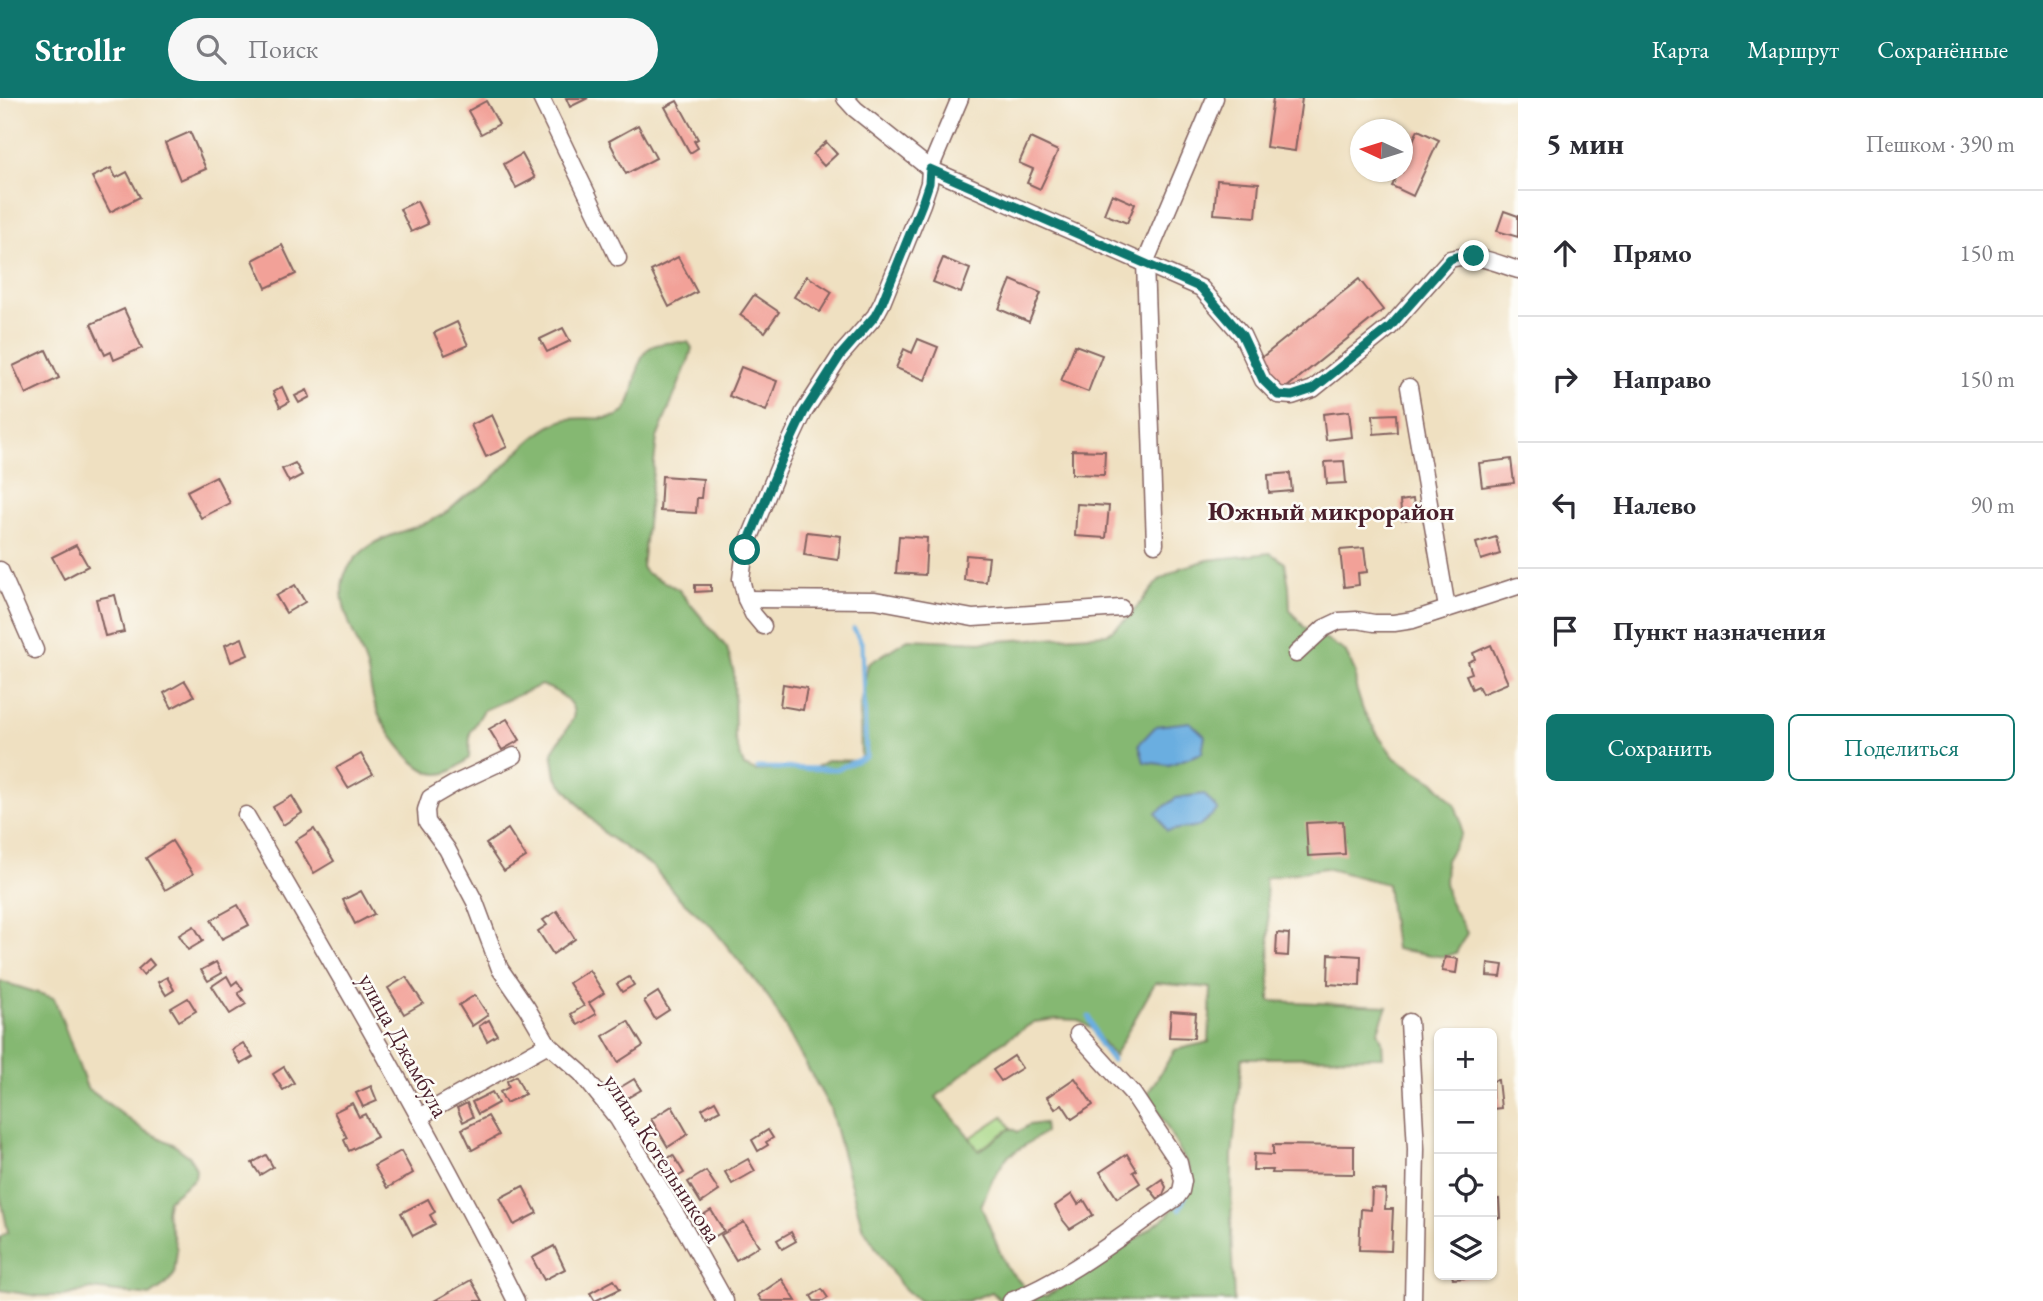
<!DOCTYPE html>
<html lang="ru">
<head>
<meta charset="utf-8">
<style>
	body { margin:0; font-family:"EB Garamond",serif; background:#f7f7f7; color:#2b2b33 }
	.controls { position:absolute; right:21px; bottom:21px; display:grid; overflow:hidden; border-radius:10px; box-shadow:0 2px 5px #0004 }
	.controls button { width:63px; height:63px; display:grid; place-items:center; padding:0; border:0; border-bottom:2px solid #e1e1e2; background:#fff; color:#2b2b33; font:35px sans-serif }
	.compass { position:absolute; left:1350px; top:21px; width:63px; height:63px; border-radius:50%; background:#fff; box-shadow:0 2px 5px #0004; rotate:274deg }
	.stop { position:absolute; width:21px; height:21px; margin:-16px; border:5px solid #0f766e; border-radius:50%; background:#fff }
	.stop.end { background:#0f766e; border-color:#fff; box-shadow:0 2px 7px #0008 }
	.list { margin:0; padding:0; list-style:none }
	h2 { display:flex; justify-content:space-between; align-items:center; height:91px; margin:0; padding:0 28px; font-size:30px }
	h2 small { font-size:23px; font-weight:400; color:#7c7c81 }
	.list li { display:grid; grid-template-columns:46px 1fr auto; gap:21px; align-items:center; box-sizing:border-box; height:126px; padding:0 28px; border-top:2px solid #e1e1e2 }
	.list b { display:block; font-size:26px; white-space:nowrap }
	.list em { font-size:23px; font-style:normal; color:#7c7c81 }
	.actions { display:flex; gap:14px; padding:21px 28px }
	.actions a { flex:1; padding:16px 0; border:2px solid #0f766e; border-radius:10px; text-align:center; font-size:24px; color:#0f766e }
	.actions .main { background:#0f766e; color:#fff }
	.icon { flex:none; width:38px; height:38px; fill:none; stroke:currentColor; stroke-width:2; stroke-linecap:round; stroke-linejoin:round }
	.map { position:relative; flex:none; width:1518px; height:1203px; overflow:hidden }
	header { display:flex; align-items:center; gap:42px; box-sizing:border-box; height:98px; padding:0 35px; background:#0f766e; color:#fff }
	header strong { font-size:33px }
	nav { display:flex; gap:38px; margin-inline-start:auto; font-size:24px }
	.search { width:490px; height:63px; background:#f7f7f7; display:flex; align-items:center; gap:18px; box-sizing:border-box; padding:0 24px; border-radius:38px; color:#7c7c81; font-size:26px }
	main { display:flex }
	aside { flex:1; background:#fff }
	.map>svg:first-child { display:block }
</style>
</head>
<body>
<header>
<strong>Strollr</strong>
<div class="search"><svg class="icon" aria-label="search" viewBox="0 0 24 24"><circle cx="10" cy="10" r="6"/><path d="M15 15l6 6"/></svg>Поиск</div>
<nav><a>Карта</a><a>Маршрут</a><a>Сохранённые</a></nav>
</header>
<main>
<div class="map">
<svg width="1518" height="1203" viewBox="0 0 1518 1203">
	<rect width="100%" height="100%" fill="#fdfcf7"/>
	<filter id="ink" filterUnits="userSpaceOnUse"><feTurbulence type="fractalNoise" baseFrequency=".0143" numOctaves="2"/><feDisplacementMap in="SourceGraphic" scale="14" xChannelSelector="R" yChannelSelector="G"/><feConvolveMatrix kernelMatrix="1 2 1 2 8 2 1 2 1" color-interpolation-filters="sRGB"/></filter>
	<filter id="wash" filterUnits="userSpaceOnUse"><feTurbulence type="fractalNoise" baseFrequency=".00686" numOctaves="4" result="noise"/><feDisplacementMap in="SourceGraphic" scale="28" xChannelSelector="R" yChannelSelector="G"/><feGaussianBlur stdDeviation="1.57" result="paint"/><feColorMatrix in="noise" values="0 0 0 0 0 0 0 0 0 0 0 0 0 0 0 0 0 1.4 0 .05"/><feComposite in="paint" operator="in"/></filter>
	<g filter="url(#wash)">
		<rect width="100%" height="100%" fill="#efe0c1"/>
		<path fill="#a7d785" stroke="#787b58" stroke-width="2" d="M1003,1018L1011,1030L978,1053L970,1040Z"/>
		<g fill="#85b872" stroke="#686c4e" stroke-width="2" fill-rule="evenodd">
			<path d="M688,244L692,250L689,261L657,340L642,469L646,475L678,491L727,550L734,575L735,641L744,668L756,673L785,671H813L828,662L861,663L860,607L868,566L908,541L984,544L1107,536L1128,520L1159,482L1181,470L1208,462L1270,455L1285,465L1289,488L1290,512L1304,529L1345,553L1355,573L1356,590L1363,612L1380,640L1395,660L1434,684L1455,707L1461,724V737L1446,762L1445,784L1448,800L1467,835L1456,855L1444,859L1395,851L1387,786L1325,770L1265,780L1269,833L1270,903L1387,908L1378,933L1382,943L1383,959L1242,960L1232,1058L1231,1137L1234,1203H1001L992,1194L967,1203H919L900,1187L862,1128L830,1010L769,900L711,828L678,799L653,769L605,736L580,708L556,679L552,654C557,645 570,628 573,620C578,603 555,592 541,587L484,612L470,635L469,660C459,668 450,677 437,676C412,673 382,628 375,607C371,595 370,582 367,570C359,543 332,502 346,474C367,433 414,437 448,413C454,409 459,403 464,399C470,395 477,393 483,389C507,368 533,332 564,322C580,317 600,324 617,318C638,310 632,268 647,252C656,243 676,245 688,244ZM1155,885L1211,890L1209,944L1175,952L1148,995L1190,1071L1182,1098L1167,1118L1097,1170L1046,1198L1031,1196L1006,1169L981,1108L991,1084L1007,1059L1045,1034L1044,1025L1029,1027L1018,1034L1011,1030L979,1053L967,1036L936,999L995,949L1034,924L1056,921L1078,922L1092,931L1114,958Z"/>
			<path d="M0,883L54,900L87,990L145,1033L173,1046L190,1059L196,1071L195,1080L168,1102L166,1114L177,1152L174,1177L163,1189L150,1198L92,1191L64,1198H37L0,1192V1139L8,1134L0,1096Z"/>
		</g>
		<g fill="#6baee0" stroke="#5a6686" stroke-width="2">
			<path d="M1190,624L1205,638L1202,655L1169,667L1144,664L1139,646L1156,628Z"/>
			<path d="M1204,696L1218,712L1199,728L1167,733L1156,715L1176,700Z"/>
		</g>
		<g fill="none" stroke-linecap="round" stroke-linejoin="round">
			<g stroke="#6baee0" stroke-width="5">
				<path d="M758,670L837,671L866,659L862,546L854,531"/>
				<path d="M1089,919L1100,946L1112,962"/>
				<path d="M1179,1111L1186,1097"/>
			</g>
		</g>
		<g id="blocks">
			<g fill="#f2a198">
				<path d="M566,0H588L570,9Z"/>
				<path d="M1273,0H1302L1295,53L1266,49Z"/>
				<path d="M486,3L499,26L481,36L468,13Z"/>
				<path d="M677,3L698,41L694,43L698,50L690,55L665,9Z"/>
				<path d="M638,27L656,60L626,76L609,43Z"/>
				<path d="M1418,32L1439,42L1413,98L1392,88L1399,74H1402V65Z"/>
				<path d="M190,34L206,71L180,82L165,45Z"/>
				<path d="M1030,40L1058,53L1040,91L1027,85L1033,71L1019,65Z"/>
				<path d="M826,44L837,56L824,68L813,56Z"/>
				<path d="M522,56L535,80L516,90L504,66Z"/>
				<path d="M111,70L116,80L127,74L140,99L110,114L92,79Z"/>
				<path d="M1217,82L1259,85L1256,119L1214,116Z"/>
				<path d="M1112,96L1135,106L1127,125L1104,116Z"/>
				<path d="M417,103L428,126L411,134L400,111Z"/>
				<path d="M1504,113L1518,118V139L1497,133Z"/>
				<path d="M282,147L296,176L266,190L253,162Z"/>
				<path d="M678,159L697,194L669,209L651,173Z"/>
				<path d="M943,160L970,171L961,195L933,184Z"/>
				<path d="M807,178L832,194L820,214L794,199Z"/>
				<path d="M1359,181L1383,212L1281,294L1256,264Z"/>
				<path d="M1011,182L1041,195L1029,224L999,211Z"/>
				<path d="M754,197L779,214L765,234L740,217Z"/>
				<path d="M124,211L142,250L114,262L111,254L105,257L91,226Z"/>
				<path d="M457,224L468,247L445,257L434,235Z"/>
				<path d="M563,230L570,243L547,254L540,241Z"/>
				<path d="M918,241L938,249L925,282L896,270L904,251L912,255Z"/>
				<path d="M1075,247L1102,257L1088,294L1061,283Z"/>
				<path d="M46,252L59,280L26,296L13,268Z"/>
				<path d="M741,269L777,283L766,313L729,298Z"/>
				<path d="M282,289L289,304L280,309L273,294Z"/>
				<path d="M307,292L310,299L299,305L295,298Z"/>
				<path d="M1349,313L1352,339L1326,342L1323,316Z"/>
				<path d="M1396,316L1397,334L1374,336L1373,317Z"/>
				<path d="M492,317L507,349L486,359L471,327Z"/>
				<path d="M1072,352L1105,353L1104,377L1072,376Z"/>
				<path d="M1511,361L1514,385L1482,389L1479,365Z"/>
				<path d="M1344,363L1346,385L1327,386L1325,364Z"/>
				<path d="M295,365L302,377L289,384L282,371Z"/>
				<path d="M1290,375L1292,393L1269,395L1268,377Z"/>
				<path d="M216,378L230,405L201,420L187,393Z"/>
				<path d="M662,378L703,381L701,400H697L696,415L660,413Z"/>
				<path d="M1413,401L1416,420L1402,422L1400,403Z"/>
				<path d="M1077,406L1109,408L1106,440L1075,438Z"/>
				<path d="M807,434L841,438L838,462L804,457Z"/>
				<path d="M899,438L927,440L925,477L896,475Z"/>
				<path d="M1496,439L1500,456L1481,462L1476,445Z"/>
				<path d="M76,447L88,468L64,481L52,459Z"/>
				<path d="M1364,450L1367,474L1358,475L1359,487L1344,489L1340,452Z"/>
				<path d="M966,457L989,459L986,484L964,482Z"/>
				<path d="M295,487L305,504L286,515L276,498Z"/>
				<path d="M695,487H711V493L695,494Z"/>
				<path d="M115,497L124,534L105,538L96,501Z"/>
				<path d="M242,540L248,557L231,564L225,547Z"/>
				<path d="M1491,547L1508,585L1482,596L1478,588L1472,591L1466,577L1472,575L1468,564L1475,561L1473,555Z"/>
				<path d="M185,583L194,598L172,610L164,595Z"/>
				<path d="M783,586L807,590L803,612L780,608Z"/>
				<path d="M507,621L520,642L502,652L489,631Z"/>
				<path d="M361,656L373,676L348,690L336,670Z"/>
				<path d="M292,698L302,715L283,727L273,709Z"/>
				<path d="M1343,723L1345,756L1308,758L1306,725Z"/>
				<path d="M314,731L334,763L314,775L295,743Z"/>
				<path d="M508,731L526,759L504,773L486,746Z"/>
				<path d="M172,743L193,776L165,792L146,760Z"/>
				<path d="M361,793L374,816L355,826L343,802Z"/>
				<path d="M238,807L249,827L222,841L211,822Z"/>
				<path d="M557,813L575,841L553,856L538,833L547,827L543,822Z"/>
				<path d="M194,828L203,843L188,852L179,837Z"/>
				<path d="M1277,835L1289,836L1288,858L1276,857Z"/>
				<path d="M1329,856L1361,858L1360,888L1328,886Z"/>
				<path d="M1445,859L1458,861L1456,875L1442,873Z"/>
				<path d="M149,861L154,867L143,877L138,871Z"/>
				<path d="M216,864L222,875L208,883L201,872Z"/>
				<path d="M1488,865L1503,867L1501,879L1487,878Z"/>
				<path d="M589,872L604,895L589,905L596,916L578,927L571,916L584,908L569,885Z"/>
				<path d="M227,878L232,887L237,883L243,892L238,895L246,906L230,916L212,888Z"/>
				<path d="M167,879L174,892L166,897L158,884Z"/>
				<path d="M406,879L423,905L404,916L388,890Z"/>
				<path d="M629,879L634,887L622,894L617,886Z"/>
				<path d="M658,894L669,912L655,921L644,903Z"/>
				<path d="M475,897L488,917L472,928L459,907Z"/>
				<path d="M188,900L196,913L179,923L171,910Z"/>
				<path d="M1171,913L1196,915L1194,940L1169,939Z"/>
				<path d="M489,922L497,937L487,943L479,928Z"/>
				<path d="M628,923L643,948L618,964L603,938Z"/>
				<path d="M243,945L253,959L241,966L232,952Z"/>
				<path d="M1014,958L1022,970L1001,983L993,972Z"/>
				<path d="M284,969L294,985L283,992L273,976Z"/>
				<path d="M516,978L525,996L506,1005L500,994L509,989L507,983Z"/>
				<path d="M1075,980L1093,1007L1072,1021L1062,1006L1055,1011L1047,999Z"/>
				<path d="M634,981L641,992L622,1003L616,992Z"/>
				<path d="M1498,982L1501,1010L1492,1011V983Z"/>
				<path d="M371,988L377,1003L363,1009L356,995Z"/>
				<path d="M492,994L498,1005L478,1016L472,1004Z"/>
				<path d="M715,1003L720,1012L707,1019L702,1011Z"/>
				<path d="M352,1005L359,1019L365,1016L377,1039L349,1053L344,1042L347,1040L334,1014Z"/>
				<path d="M467,1005L473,1019L463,1024L457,1010Z"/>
				<path d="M672,1008L688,1036L668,1049L651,1021Z"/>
				<path d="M488,1018L499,1037L472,1052L462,1031Z"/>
				<path d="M768,1032L773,1040L766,1044L768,1047L758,1053L752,1042Z"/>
				<path d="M1273,1047L1354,1048V1076L1272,1075L1273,1072H1253L1254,1056L1273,1057Z"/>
				<path d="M401,1053L413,1075L387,1090L374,1068Z"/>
				<path d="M1127,1056L1137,1072L1133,1074L1140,1085L1117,1100L1100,1074Z"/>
				<path d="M266,1057L273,1069L260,1077L252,1065Z"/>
				<path d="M673,1057L684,1075L668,1084L658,1067Z"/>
				<path d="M748,1061L755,1073L732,1086L725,1074Z"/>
				<path d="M706,1073L719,1093L701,1105L688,1084Z"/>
				<path d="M1162,1081L1166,1089L1163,1097L1158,1101L1149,1090Z"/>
				<path d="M523,1088L537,1115L514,1127L500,1100Z"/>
				<path d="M1372,1091L1386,1092L1385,1111H1393L1391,1153L1359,1152L1361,1111L1371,1112Z"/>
				<path d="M1072,1096L1078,1106L1084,1102L1093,1117L1070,1131L1062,1121L1055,1108Z"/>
				<path d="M428,1101L435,1114L430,1117L435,1126L413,1138L401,1115Z"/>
				<path d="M1499,1101L1500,1120H1492V1102Z"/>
				<path d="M711,1112L724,1133L709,1142L696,1121Z"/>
				<path d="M744,1124L759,1148L736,1162L721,1137Z"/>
				<path d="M791,1134L796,1143L782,1151L777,1142Z"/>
				<path d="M554,1148L565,1171L544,1182L532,1160Z"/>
				<path d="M1452,1177H1479L1480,1179L1453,1181Z"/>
				<path d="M782,1181L796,1203H762L758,1197Z"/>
				<path d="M471,1182L483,1203H434Z"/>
				<path d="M614,1182L620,1191L595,1203L590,1195Z"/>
				<path d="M822,1191L828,1200L823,1203H814L811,1198Z"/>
			</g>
		</g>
	</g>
	<g filter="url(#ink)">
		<use href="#blocks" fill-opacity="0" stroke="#846360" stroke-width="2"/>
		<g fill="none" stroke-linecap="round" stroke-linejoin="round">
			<g stroke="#846360" stroke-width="19">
				<g id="street">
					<path d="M541,0L618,160"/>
					<path d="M845,0L855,11L930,71L1201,190L1242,237L1263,282L1278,297L1292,298L1313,291L1390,229L1450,161C1474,154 1496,165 1518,172"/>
					<path d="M1409,289L1447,510"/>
					<path d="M1155,446L1145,165L1215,0"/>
					<path d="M0,472L35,552"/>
					<path d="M746,501L875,502L973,520L1121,510"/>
					<path d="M763,528L753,516L746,501L741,481L745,452L782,361L804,314L840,258L875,218L882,205L922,106L929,85L930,71L960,0"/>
					<path d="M1296,556L1324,530L1339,523L1357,522L1374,525H1394L1413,522L1518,488"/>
					<path d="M514,658L454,686L430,700L426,712L427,724L447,751L475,804L500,871L527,910L548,946L581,975L618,1021L687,1135L725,1203"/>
					<path d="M246,717C340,877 433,1037 516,1203"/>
					<path d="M1409,924L1416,1051L1413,1203"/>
					<path d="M419,1019L548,946"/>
					<path d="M1011,1203C1071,1179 1123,1136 1176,1100L1181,1093L1183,1083L1179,1065L1133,996L1078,936"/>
				</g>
			</g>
			<use href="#street" stroke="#fff" stroke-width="16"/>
		</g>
	</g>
	<g fill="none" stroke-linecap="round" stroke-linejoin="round" filter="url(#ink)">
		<path stroke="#0f766e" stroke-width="9" d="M745,452L782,361L804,314L840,258L875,218L882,205L922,106L929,85L930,71L1201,190L1242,237L1263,282L1278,297L1292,298L1313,291L1390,229L1450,161L1459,158H1474"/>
	</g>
	<g text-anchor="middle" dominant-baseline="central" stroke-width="5" stroke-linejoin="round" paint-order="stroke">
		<g font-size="24" fill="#4a1f2b" stroke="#fdfcf7">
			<text transform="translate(404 947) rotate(61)">улица Джамбула</text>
			<text transform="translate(663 1060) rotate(57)">улица Котельникова</text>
		</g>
		<g font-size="26" font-weight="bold" fill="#4a1f2b" stroke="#fdfcf7">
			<text x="1331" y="413">Южный микрорайон</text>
		</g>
	</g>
</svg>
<div class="controls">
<button>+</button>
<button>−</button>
<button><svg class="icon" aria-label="locate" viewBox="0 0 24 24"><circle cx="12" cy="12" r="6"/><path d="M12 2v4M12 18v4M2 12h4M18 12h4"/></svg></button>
<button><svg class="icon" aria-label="layers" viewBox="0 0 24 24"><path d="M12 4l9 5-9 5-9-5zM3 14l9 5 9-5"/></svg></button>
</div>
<svg class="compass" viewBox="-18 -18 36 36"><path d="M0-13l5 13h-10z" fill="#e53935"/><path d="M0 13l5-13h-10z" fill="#7c7c81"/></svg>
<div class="stop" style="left:745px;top:452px"></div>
<div class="stop end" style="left:1474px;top:158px"></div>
</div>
<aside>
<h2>5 мин<small>Пешком · 390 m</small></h2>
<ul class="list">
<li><svg class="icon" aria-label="ahead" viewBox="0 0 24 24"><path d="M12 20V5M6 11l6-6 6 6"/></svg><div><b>Прямо</b></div><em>150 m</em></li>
<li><svg class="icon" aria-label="right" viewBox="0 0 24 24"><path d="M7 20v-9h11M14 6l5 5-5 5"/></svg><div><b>Направо</b></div><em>150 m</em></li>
<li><svg class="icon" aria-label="left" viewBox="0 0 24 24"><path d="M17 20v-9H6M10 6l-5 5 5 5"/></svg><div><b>Налево</b></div><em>90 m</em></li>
<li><svg class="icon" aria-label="arrive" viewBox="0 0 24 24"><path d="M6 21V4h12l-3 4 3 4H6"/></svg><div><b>Пункт назначения</b></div></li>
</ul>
<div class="actions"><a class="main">Сохранить</a><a>Поделиться</a></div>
</aside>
</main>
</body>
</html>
